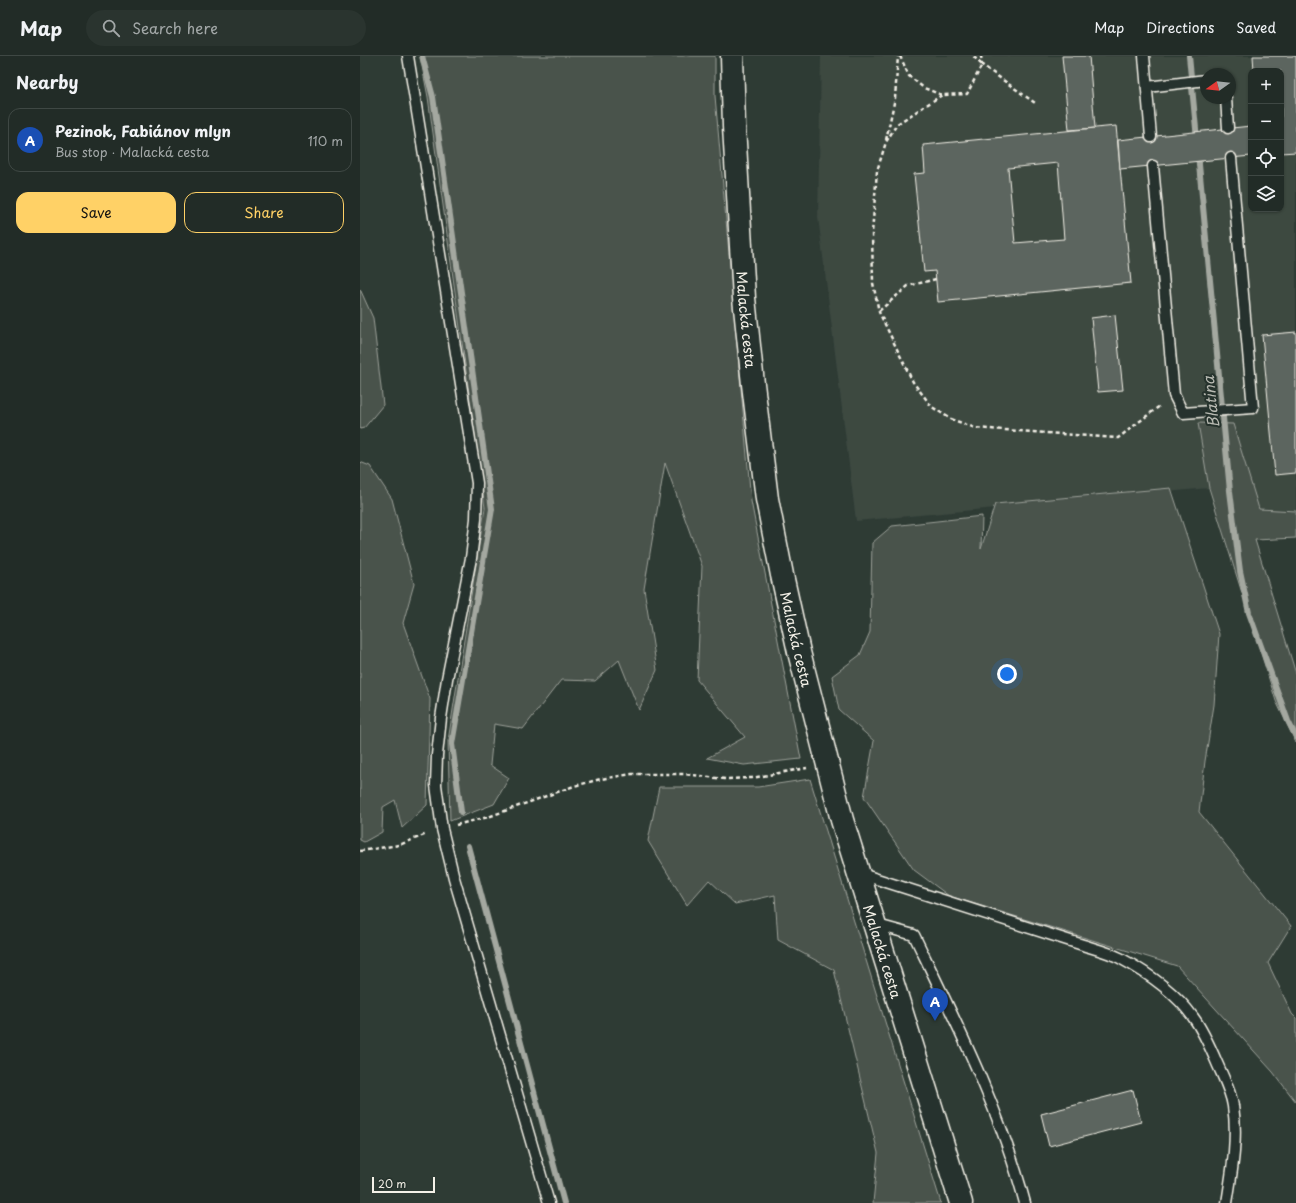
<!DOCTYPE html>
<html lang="en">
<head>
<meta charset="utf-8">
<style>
	body { margin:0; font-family:"Playpen Sans",sans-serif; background:#2a342f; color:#f1f3f6 }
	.controls { position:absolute; right:12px; top:12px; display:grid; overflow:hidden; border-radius:8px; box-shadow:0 1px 3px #0004 }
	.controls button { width:36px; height:36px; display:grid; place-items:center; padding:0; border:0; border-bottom:1px solid #3f4844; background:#222c27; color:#f1f3f6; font:20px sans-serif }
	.compass { position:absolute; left:840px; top:12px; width:36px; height:36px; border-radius:50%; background:#222c27; box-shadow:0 1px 3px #0004; rotate:255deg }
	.scale { position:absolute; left:12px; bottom:10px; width:63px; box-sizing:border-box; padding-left:4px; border:2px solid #f4f1e8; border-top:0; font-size:11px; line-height:14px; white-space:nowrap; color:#f4f1e8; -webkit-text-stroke:3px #26332d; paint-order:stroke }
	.you { position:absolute; left:647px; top:618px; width:14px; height:14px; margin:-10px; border:3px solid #fff; border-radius:50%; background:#1a73e8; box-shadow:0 0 0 6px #1a73e833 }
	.badge { display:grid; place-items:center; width:26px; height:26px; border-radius:50%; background:#ffd166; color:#fff; font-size:13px; font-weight:700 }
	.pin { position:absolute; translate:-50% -33px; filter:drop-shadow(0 1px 2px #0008) }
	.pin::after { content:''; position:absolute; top:21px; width:14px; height:12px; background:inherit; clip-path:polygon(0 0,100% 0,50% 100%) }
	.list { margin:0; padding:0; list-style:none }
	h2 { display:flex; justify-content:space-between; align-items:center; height:52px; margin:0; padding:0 16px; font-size:17px }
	h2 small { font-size:13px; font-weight:400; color:#a2a7a7 }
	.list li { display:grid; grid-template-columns:26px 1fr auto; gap:12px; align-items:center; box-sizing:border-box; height:64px; margin:0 8px 8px; padding:0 8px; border:1px solid #3f4844; border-radius:12px }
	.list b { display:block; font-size:15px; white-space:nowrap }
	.list p { margin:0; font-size:13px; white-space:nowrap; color:#a2a7a7 }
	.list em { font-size:13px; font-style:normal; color:#a2a7a7 }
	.actions { display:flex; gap:8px; padding:12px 16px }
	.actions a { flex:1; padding:9px 0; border:1px solid #ffd166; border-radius:12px; text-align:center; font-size:14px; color:#ffd166 }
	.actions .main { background:#ffd166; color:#111 }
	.icon { flex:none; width:22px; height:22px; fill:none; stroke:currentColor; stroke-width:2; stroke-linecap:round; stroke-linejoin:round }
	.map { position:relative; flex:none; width:936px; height:1147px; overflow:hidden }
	header { display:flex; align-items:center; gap:24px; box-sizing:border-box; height:56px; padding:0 20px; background:#222c27; border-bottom:1px solid #3f4844 }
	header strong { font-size:19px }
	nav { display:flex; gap:22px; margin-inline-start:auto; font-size:14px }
	.search { width:280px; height:36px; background:#2a342f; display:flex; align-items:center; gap:10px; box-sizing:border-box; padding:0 14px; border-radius:22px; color:#a2a7a7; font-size:15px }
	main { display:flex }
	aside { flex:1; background:#222c27 }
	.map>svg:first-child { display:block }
</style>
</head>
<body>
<header>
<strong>Map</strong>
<div class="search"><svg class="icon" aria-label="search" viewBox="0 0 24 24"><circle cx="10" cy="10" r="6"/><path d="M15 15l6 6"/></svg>Search here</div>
<nav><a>Map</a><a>Directions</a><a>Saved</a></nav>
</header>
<main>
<aside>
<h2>Nearby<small></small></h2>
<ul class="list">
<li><span class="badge" style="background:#1a4fb4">A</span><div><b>Pezinok, Fabiánov mlyn</b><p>Bus stop · Malacká cesta</p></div><em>110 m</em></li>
</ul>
<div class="actions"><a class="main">Save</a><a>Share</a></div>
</aside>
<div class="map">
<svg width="936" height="1147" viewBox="0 0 936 1147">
	<rect width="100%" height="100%" fill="#2e3b34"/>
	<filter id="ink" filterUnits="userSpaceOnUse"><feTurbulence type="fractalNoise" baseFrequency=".025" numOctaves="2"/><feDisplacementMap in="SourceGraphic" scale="8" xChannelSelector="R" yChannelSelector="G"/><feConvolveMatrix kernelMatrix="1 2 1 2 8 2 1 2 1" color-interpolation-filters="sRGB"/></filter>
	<g filter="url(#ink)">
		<path fill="#3c4841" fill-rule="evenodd" d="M461,0H936V468L874,469L870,435L849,432L496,465L458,161ZM891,15H921V153H891ZM846,18H870V42H846Z"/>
		<g fill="#48524c" stroke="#9ea29a">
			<path d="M60,0H355V40L391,445L441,703L384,709L347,702L385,681L337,624L342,510L305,407L284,533L297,614L279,654L259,604L235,625L201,624L163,673L134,668L130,709L149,722L134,748L90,765L88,685L125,452L68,41Z"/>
			<path d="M0,233L13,262L23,349L4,372L0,373Z"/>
			<path d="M838,367L873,368L899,453L936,455V482L895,484L936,618V687L916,645L849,432Z"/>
			<path d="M0,406L10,410L32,443L54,528L43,567L70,643L67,749L42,772L35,744L23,751L22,776L4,786L0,784Z"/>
			<path d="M811,432L859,578L854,649L845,705L839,756L931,870L908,907L932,958L936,962V1046L913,1016L817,910L589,840L554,814L504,741L514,685L479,654L472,620L500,599L510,576L512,487L532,470L622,460L621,493L635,448Z"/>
			<path d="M450,723L581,1147H513L518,1097L474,914L418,884L415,839L375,848L349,824L327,849L288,785L299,731H398Z"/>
		</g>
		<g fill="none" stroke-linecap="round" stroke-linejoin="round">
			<g stroke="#a4a8a0" stroke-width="6">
				<path d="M62,0L73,41L132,453L92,688L101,756"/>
				<path d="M829,0L837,83"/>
				<path d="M838,98L870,435L880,515L889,557L928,665L936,681"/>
				<path d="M108,790L204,1147"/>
			</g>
		</g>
		<g fill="#5c655e" stroke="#f4f1e8" fill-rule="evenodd">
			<path d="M702,0H729L735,72L709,74Z"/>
			<path d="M893,0H936V96L921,97V15H894Z"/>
			<path d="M756,70L771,227L578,246L575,215L564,216L554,118L565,117L563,89ZM698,107L704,183L655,187L648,112Z"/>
			<path d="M891,70V100L760,113L758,84Z"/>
			<path d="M755,259L763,334L738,336L731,262Z"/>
			<path d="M936,276V417L915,419L902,279Z"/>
			<path d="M773,1034L781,1066L689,1090L681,1058Z"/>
		</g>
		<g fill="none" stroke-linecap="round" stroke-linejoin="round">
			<g stroke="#f4f1e8" stroke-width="13">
				<g id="service">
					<path d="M48,0L117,427L116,463L111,502L87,623L81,662L77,699L76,729L82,773L94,822L189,1147"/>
					<path d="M784,0L791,81"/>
					<path d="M787,31L846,24"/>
					<path d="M866,42L868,72"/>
					<path d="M793,110L814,339L823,357L893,352L871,102"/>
					<path d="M498,817L723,889C735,893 748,896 760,902C786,916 816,937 833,961C842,973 851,993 857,1007C863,1021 871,1035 873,1050C878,1082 872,1115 867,1147"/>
					<path d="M514,868L554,879C596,966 640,1053 665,1147"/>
				</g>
			</g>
			<g stroke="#f4f1e8" stroke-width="25">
				<g id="secondary">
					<path id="s1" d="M372,0L374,70L384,242L393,328L407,443L422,519L439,596L482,764L601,1147"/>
				</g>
			</g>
			<g stroke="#f4f1e8" stroke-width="2.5" stroke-dasharray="4 3" stroke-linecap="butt">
				<path d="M540,0L549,20L564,32L582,39L607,38L622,9L613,0"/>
				<path d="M621,0L622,9L675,47"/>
				<path d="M582,39L537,68L526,86L517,115L512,177L513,227L519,256L553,326L572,351L591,363L615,372L758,382L801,349"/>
				<path d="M526,84L535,42L538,0"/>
				<path d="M519,255L548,230L576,223"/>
				<path d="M96,769L128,761L214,730L241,723L272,718H324L365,723L392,722L447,712"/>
				<path d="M0,795L39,789L67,778"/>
			</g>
			<use href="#service" stroke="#26332d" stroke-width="10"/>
			<use href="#secondary" stroke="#26332d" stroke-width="22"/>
		</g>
	</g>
	<g text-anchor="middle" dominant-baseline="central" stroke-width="4" stroke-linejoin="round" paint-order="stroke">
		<g font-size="14" fill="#f4f1e8" stroke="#26332d">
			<text stroke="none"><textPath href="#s1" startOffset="264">Malacká cesta</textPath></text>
			<text stroke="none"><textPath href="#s1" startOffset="588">Malacká cesta</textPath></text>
			<text stroke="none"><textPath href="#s1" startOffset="912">Malacká cesta</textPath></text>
		</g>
		<g font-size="15" font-style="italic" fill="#b8bab2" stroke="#26332d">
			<text transform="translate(850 346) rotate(-96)">Blatina</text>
		</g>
	</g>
</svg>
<div class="controls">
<button>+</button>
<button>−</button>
<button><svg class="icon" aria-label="locate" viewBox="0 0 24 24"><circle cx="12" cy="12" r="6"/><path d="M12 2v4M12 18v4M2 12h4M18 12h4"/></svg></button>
<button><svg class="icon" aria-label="layers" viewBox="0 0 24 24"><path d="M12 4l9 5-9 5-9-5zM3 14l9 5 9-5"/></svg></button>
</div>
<svg class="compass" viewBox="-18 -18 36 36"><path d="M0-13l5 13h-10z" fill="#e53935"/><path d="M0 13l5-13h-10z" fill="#a2a7a7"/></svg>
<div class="scale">20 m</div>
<div class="you"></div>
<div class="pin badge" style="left:575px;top:965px;background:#1a4fb4">A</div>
</div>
</main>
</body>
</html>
